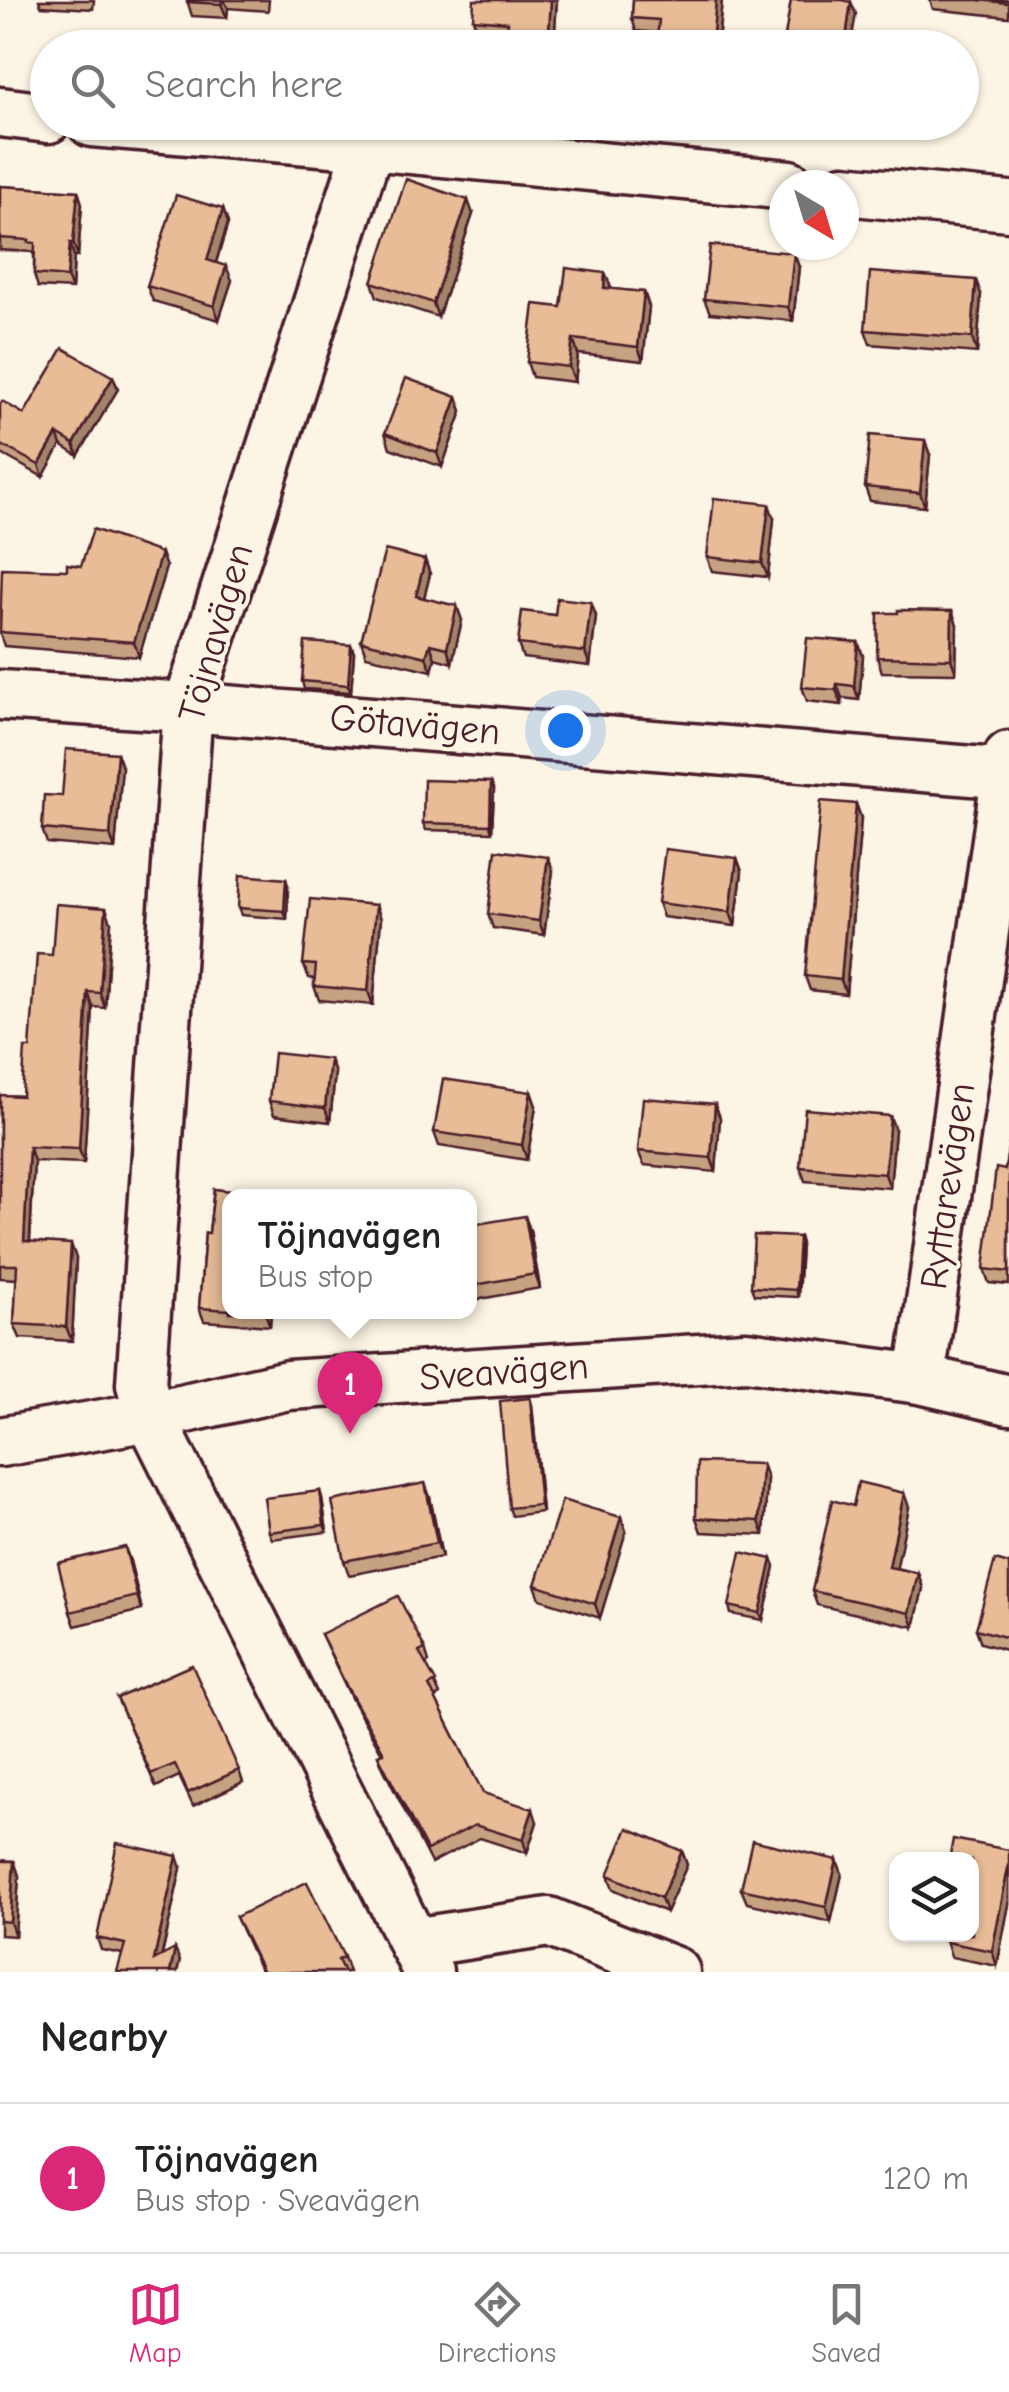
<!DOCTYPE html>
<html lang="en">
<head>
<meta charset="utf-8">
<style>
	body { margin:0; font-family:"Comic Neue",sans-serif; background:#f6f6f6; color:#222 }
	.controls { position:absolute; right:30px; bottom:30px; display:grid; overflow:hidden; border-radius:20px; box-shadow:0 2px 8px #0004 }
	.controls button { width:90px; height:90px; display:grid; place-items:center; padding:0; border:0; border-bottom:2px solid #e0e0e0; background:#fff; color:#222; font:50px sans-serif }
	.compass { position:absolute; left:769px; top:170px; width:90px; height:90px; border-radius:50%; background:#fff; box-shadow:0 2px 8px #0004; rotate:142deg }
	.you { position:absolute; left:565px; top:730px; width:35px; height:35px; margin:-25px; border:8px solid #fff; border-radius:50%; background:#1a73e8; box-shadow:0 0 0 15px #1a73e833 }
	.badge { display:grid; place-items:center; width:65px; height:65px; border-radius:50%; background:#db2777; color:#fff; font-size:32px; font-weight:700 }
	.pin { position:absolute; translate:-50% -82px; filter:drop-shadow(0 2px 5px #0008) }
	.pin::after { content:''; position:absolute; top:52px; width:35px; height:30px; background:inherit; clip-path:polygon(0 0,100% 0,50% 100%) }
	.popup { position:absolute; left:222px; top:1189px; width:255px; height:130px; box-sizing:border-box; display:grid; place-content:center; border-radius:20px; background:#fff; filter:drop-shadow(0 2px 8px #0005); font-size:32px; white-space:nowrap; color:#767676 }
	.popup b { font-size:38px; color:#222 }
	.popup::after { content:''; position:absolute; left:50%; top:100%; margin-left:-20px; border:20px solid transparent; border-top-color:#fff }
	.list { margin:0; padding:0; list-style:none }
	h2 { display:flex; justify-content:space-between; align-items:center; height:130px; margin:0; padding:0 40px; font-size:42px }
	h2 small { font-size:32px; font-weight:400; color:#767676 }
	.list li { display:grid; grid-template-columns:65px 1fr auto; gap:30px; align-items:center; box-sizing:border-box; height:150px; padding:0 40px; border-top:2px solid #e0e0e0 }
	.list b { display:block; font-size:38px; white-space:nowrap }
	.list p { margin:0; font-size:32px; white-space:nowrap; color:#767676 }
	.list em { font-size:32px; font-style:normal; color:#767676 }
	.icon { flex:none; width:55px; height:55px; fill:none; stroke:currentColor; stroke-width:2; stroke-linecap:round; stroke-linejoin:round }
	.map { position:relative; flex:none; width:1009px; height:1972px; overflow:hidden }
	.search { position:absolute; background:#fff; box-shadow:0 2px 8px #0004; left:30px; right:30px; top:30px; height:110px; display:flex; align-items:center; gap:25px; box-sizing:border-box; padding:0 35px; border-radius:55px; color:#767676; font-size:38px }
	.sheet { height:280px; background:#fff }
	nav { display:flex; justify-content:space-around; align-items:center; box-sizing:border-box; height:140px; border-top:2px solid #e0e0e0; background:#fff; font-size:28px; color:#767676 }
	nav a { display:grid; justify-items:center; gap:5px }
	nav .on { color:#db2777 }
	.map>svg:first-child { display:block }
</style>
</head>
<body>
<div class="map">
<svg width="1009" height="1972" viewBox="0 0 1009 1972">
	<rect width="100%" height="100%" fill="#fcf5e5"/>
	<filter id="ink" filterUnits="userSpaceOnUse"><feTurbulence type="fractalNoise" baseFrequency=".01" numOctaves="2"/><feDisplacementMap in="SourceGraphic" scale="20" xChannelSelector="R" yChannelSelector="G"/><feConvolveMatrix kernelMatrix="1 2 1 2 8 2 1 2 1" color-interpolation-filters="sRGB"/></filter>
	<g filter="url(#ink)">
		<g fill="none" stroke-linecap="round" stroke-linejoin="round">
			<g stroke="#4a1f2b" stroke-width="55">
				<g id="minor">
					<path d="M0,112L48,118"/>
					<path d="M92,122L369,145L789,185"/>
					<path d="M369,145L188,707L141,1384L150,1416L428,1972"/>
					<path d="M844,190L1009,206"/>
					<path d="M0,695L188,707L1009,774"/>
					<path d="M920,1379L1009,756"/>
					<path d="M0,1442L150,1416L288,1385L746,1356L920,1379L1009,1400"/>
					<path d="M413,1943L549,1922L675,1972"/>
				</g>
			</g>
			<use href="#minor" stroke="#fcf5e5" stroke-width="48"/>
		</g>
		<g fill="#c7a282" stroke="#4a1f2b" stroke-width="2.5">
			<path d="M39,0H94L93,9L41,6Z"/>
			<path d="M187,0H269L268,11L228,8L227,18L192,16Z"/>
			<path d="M557,0L554,44L513,42L510,36L478,33L473,19Z"/>
			<path d="M633,0H722L718,44L656,48L658,33L636,31L632,18Z"/>
			<path d="M930,0H1009V17L933,9Z"/>
			<path d="M0,186L78,191L82,204L78,256H74L72,289L38,287L34,274V255L32,252L0,250Z"/>
			<path d="M223,209L228,223L216,263L232,280L219,320L153,301L147,286Z"/>
			<path d="M473,214L438,317L377,297L372,282Z"/>
			<path d="M799,267L793,321L710,313L704,299Z"/>
			<path d="M605,273L610,289L644,292L649,307L643,361L578,354L575,382L532,377L527,362L561,307Z"/>
			<path d="M981,294L977,353L870,344L865,330Z"/>
			<path d="M113,377L118,389L78,456L61,445L43,477L0,453V405L24,414Z"/>
			<path d="M457,397L462,411L442,467L390,448L385,433Z"/>
			<path d="M930,455L925,507L870,501L865,487Z"/>
			<path d="M774,519L768,577L712,571L707,557Z"/>
			<path d="M425,560L430,574L424,598L462,620L452,663L435,658L432,671L366,656L361,641Z"/>
			<path d="M166,567L139,657L4,646L0,634V612L67,570Z"/>
			<path d="M591,602L596,616L590,666L523,658L518,644L555,615Z"/>
			<path d="M952,611L957,625L956,673L882,672L877,657L898,613Z"/>
			<path d="M858,642L863,656L859,700L842,698V705L807,701L802,687Z"/>
			<path d="M351,645L354,653L351,692L304,689L302,681Z"/>
			<path d="M117,753L122,767L115,849L47,843L42,829L62,796Z"/>
			<path d="M494,789L492,832L426,830L423,823Z"/>
			<path d="M856,804L861,818L846,994L810,990L805,976Z"/>
			<path d="M548,857L553,871L544,935L493,928L488,914Z"/>
			<path d="M737,858L742,872L735,926L663,917L658,903Z"/>
			<path d="M286,879L288,886L287,919L241,915L238,908Z"/>
			<path d="M376,905L381,919L373,1005L319,1000L314,986V979L309,978L303,964Z"/>
			<path d="M111,922L105,1008L93,1007L84,1163L34,1161L30,1242L76,1258L72,1341L20,1338L14,1324L17,1279L0,1278V1095L22,1096L30,1048Z"/>
			<path d="M335,1073L330,1122L274,1115L269,1101Z"/>
			<path d="M531,1092L536,1106L527,1160L439,1146L434,1132Z"/>
			<path d="M715,1104L720,1118L716,1172L644,1165L638,1151Z"/>
			<path d="M895,1130L890,1188L805,1181L800,1167Z"/>
			<path d="M1009,1143V1285L989,1283L984,1269L1005,1170Z"/>
			<path d="M214,1189L260,1195V1196H230V1312H271L270,1326L204,1321L199,1308L205,1233H209Z"/>
			<path d="M470,1225L530,1230L540,1288L470,1301Z"/>
			<path d="M799,1237L801,1244L798,1297L754,1295L751,1287Z"/>
			<path d="M530,1398L532,1405L542,1512L512,1516L509,1508Z"/>
			<path d="M762,1464L767,1478L764,1535L701,1532L696,1518Z"/>
			<path d="M320,1491L322,1498L327,1532L272,1539L269,1532Z"/>
			<path d="M430,1497L442,1557L349,1575L344,1561Z"/>
			<path d="M853,1506L909,1507L896,1568L918,1573L923,1588L914,1627L817,1605L812,1591Z"/>
			<path d="M621,1517L626,1531L600,1618L540,1599L535,1585Z"/>
			<path d="M772,1559L775,1566L763,1620L731,1614L729,1606Z"/>
			<path d="M130,1561L142,1610L75,1626L70,1612Z"/>
			<path d="M1009,1564V1651L981,1643L976,1629Z"/>
			<path d="M321,1634L425,1649L429,1662L426,1664L440,1695L435,1698L483,1793L537,1822L527,1853L480,1838L431,1863L383,1768L378,1755L382,1754L352,1700Z"/>
			<path d="M117,1698L239,1770L243,1782L193,1806L179,1776L156,1787Z"/>
			<path d="M1009,1850V1904L997,1966L951,1957L946,1941L913,1934H972Z"/>
			<path d="M682,1851L687,1865L666,1912L613,1889L608,1875Z"/>
			<path d="M0,1860L14,1861L19,1876L15,1936L0,1935Z"/>
			<path d="M837,1860L842,1874L831,1922L747,1903L741,1889Z"/>
			<path d="M181,1868L162,1956L180,1961L122,1954L101,1950L97,1938Z"/>
			<path d="M236,1917L344,1957L349,1972H261Z"/>
		</g>
		<g fill="#a2846a" stroke="#4a1f2b" stroke-width="2.5">
			<path d="M222,0H224L228,8L227,18L221,4Z"/>
			<path d="M551,0H557L554,44L549,30Z"/>
			<path d="M716,0H722L717,48L712,43Z"/>
			<path d="M851,2L856,14L850,48L846,38Z"/>
			<path d="M78,191L82,204L78,256L73,243Z"/>
			<path d="M468,200L473,214L438,317L433,303Z"/>
			<path d="M223,209L228,223L212,275L207,260Z"/>
			<path d="M70,243L74,256L72,289L67,277Z"/>
			<path d="M794,253L799,267L793,321L788,307Z"/>
			<path d="M226,266L232,280L219,320L214,306Z"/>
			<path d="M605,273L611,287L609,302L604,288Z"/>
			<path d="M976,280L981,294L977,353L972,338Z"/>
			<path d="M644,292L649,307L643,361L638,347Z"/>
			<path d="M573,339L578,354L575,382L569,367Z"/>
			<path d="M113,377L118,389L78,456L74,444Z"/>
			<path d="M457,397L462,411L442,467L437,453Z"/>
			<path d="M57,434L61,445L43,477L39,465Z"/>
			<path d="M925,440L930,455L925,507L920,493Z"/>
			<path d="M769,504L774,519L768,577L762,563Z"/>
			<path d="M161,553L166,567L139,657L134,642Z"/>
			<path d="M425,560L430,574L421,610L416,596Z"/>
			<path d="M591,602L596,616L590,666L585,652Z"/>
			<path d="M457,606L462,620L452,663L447,648Z"/>
			<path d="M952,611L957,625L956,673L951,659Z"/>
			<path d="M858,642L863,656L859,700L854,686Z"/>
			<path d="M430,644L435,658L432,671L426,657Z"/>
			<path d="M351,645L354,653L351,692L348,685Z"/>
			<path d="M837,684L842,698V705L836,690Z"/>
			<path d="M117,753L122,767L115,849L110,835Z"/>
			<path d="M491,782L494,789L492,832L490,825Z"/>
			<path d="M856,804L861,818L846,994L841,980Z"/>
			<path d="M548,857L553,871L544,935L539,921Z"/>
			<path d="M737,858L742,872L735,926L730,912Z"/>
			<path d="M286,879L288,886L287,919L284,911Z"/>
			<path d="M376,905L381,919L373,1005L368,991Z"/>
			<path d="M106,908L111,922L105,1008L100,993Z"/>
			<path d="M88,992L93,1007L84,1163L79,1149Z"/>
			<path d="M330,1059L335,1073L330,1122L325,1108Z"/>
			<path d="M531,1092L536,1106L527,1160L522,1145Z"/>
			<path d="M715,1104L720,1118L716,1172L711,1158Z"/>
			<path d="M890,1116L895,1130L890,1188L885,1174Z"/>
			<path d="M29,1147L34,1161L29,1255L24,1241Z"/>
			<path d="M525,1216L530,1230L540,1288L535,1274Z"/>
			<path d="M799,1237L801,1244L798,1297L796,1290Z"/>
			<path d="M71,1244L76,1258L72,1341L66,1327Z"/>
			<path d="M265,1312H271L270,1326L265,1313Z"/>
			<path d="M530,1398L532,1405L542,1512L540,1505Z"/>
			<path d="M762,1464L767,1478L764,1535L759,1521Z"/>
			<path d="M425,1483L430,1497L442,1557L437,1543Z"/>
			<path d="M320,1491L322,1498L327,1532L324,1525Z"/>
			<path d="M904,1493L909,1507L894,1581L889,1567Z"/>
			<path d="M621,1517L626,1531L600,1618L595,1604Z"/>
			<path d="M125,1547L130,1561L142,1610L137,1596Z"/>
			<path d="M772,1559L775,1566L763,1620L760,1613Z"/>
			<path d="M918,1573L923,1588L914,1627L909,1613Z"/>
			<path d="M533,1809L537,1822L527,1853L523,1840Z"/>
			<path d="M682,1851L687,1865L666,1912L661,1898Z"/>
			<path d="M177,1856L181,1868L158,1972L154,1960Z"/>
			<path d="M837,1860L842,1874L831,1922L826,1907Z"/>
			<path d="M14,1861L19,1876L15,1936L10,1922Z"/>
			<path d="M1009,1863V1904L997,1966L992,1951Z"/>
			<path d="M175,1949L180,1961L177,1972H170Z"/>
		</g>
		<g fill="#e7bc97" stroke="#4a1f2b" stroke-width="2.5">
			<path d="M187,0H222L221,4L187,2Z"/>
			<path d="M474,0H551L549,30L507,28L508,22L473,19Z"/>
			<path d="M633,0H716L712,43L746,48H656L659,20L632,18Z"/>
			<path d="M791,0H843L851,2L846,38L885,43L884,48H783Z"/>
			<path d="M978,0H1009V3Z"/>
			<path d="M406,179L468,200L433,303L372,282Z"/>
			<path d="M0,186L78,191L73,243H70L67,277L34,274L35,243L28,242L29,240L0,238Z"/>
			<path d="M176,195L223,209L207,260L226,266L214,306L147,286Z"/>
			<path d="M710,245L794,253L788,307L704,299Z"/>
			<path d="M566,268L605,273L604,288L644,292L638,347L573,339L569,367L527,362L534,304L561,307Z"/>
			<path d="M870,272L976,280L972,338L865,330Z"/>
			<path d="M63,348L113,377L74,444L57,434L39,465L0,444V405L2,401L24,414Z"/>
			<path d="M406,378L457,397L437,453L385,433Z"/>
			<path d="M870,435L925,440L920,493L865,487Z"/>
			<path d="M714,498L769,504L762,563L707,557Z"/>
			<path d="M93,529L161,553L134,642L0,632L2,568L67,570V564L81,566Z"/>
			<path d="M385,550L425,560L416,596L457,606L447,648L430,644L426,657L361,641Z"/>
			<path d="M557,598L591,602L585,652L518,644L522,611L555,615Z"/>
			<path d="M898,610L952,611L951,659L877,657L878,613H898Z"/>
			<path d="M807,638L858,642L854,686L837,684L836,690L802,687Z"/>
			<path d="M305,642L351,645L348,685L302,681Z"/>
			<path d="M66,749L117,753L110,835L42,829L44,795L62,796Z"/>
			<path d="M424,780L491,782L490,825L423,823Z"/>
			<path d="M821,801L856,804L841,980L805,976Z"/>
			<path d="M665,849L737,858L730,912L658,903Z"/>
			<path d="M496,850L548,857L539,921L488,914Z"/>
			<path d="M240,875L286,879L284,911L238,908Z"/>
			<path d="M310,899L376,905L368,991L314,986L316,965L303,964Z"/>
			<path d="M56,904L106,908L100,993L88,992L79,1149L29,1147L24,1241L71,1244L66,1327L14,1324L17,1265H0V1095L22,1096L25,1048H30L37,954L52,955Z"/>
			<path d="M274,1053L330,1059L325,1108L269,1101Z"/>
			<path d="M443,1079L531,1092L522,1145L434,1132Z"/>
			<path d="M643,1098L715,1104L711,1158L638,1151Z"/>
			<path d="M805,1109L890,1116L885,1174L800,1167Z"/>
			<path d="M1009,1143V1272L984,1269L996,1168L1005,1170Z"/>
			<path d="M214,1189L260,1195V1196H230V1310L199,1308L205,1233H209Z"/>
			<path d="M525,1216L535,1274L470,1286V1225Z"/>
			<path d="M754,1235L799,1237L796,1290L751,1287Z"/>
			<path d="M530,1398L540,1505L509,1508L500,1401Z"/>
			<path d="M697,1462L762,1464L759,1521L696,1518Z"/>
			<path d="M858,1482L904,1493L889,1567L918,1573L909,1613L812,1591L832,1500L853,1506Z"/>
			<path d="M425,1483L437,1543L344,1561L332,1501Z"/>
			<path d="M320,1491L324,1525L269,1532L264,1498Z"/>
			<path d="M562,1500L621,1517L595,1604L535,1585Z"/>
			<path d="M125,1547L137,1596L70,1612L58,1563Z"/>
			<path d="M741,1552L772,1559L760,1613L729,1606Z"/>
			<path d="M995,1560L1009,1564V1638L976,1629Z"/>
			<path d="M398,1596L425,1649L419,1652L436,1682L429,1686L483,1793L533,1809L523,1840L475,1825L427,1850L378,1755L384,1753L347,1687L321,1634Z"/>
			<path d="M192,1665L239,1770L188,1793L175,1764L151,1774L117,1698Z"/>
			<path d="M628,1828L682,1851L661,1898L608,1875Z"/>
			<path d="M953,1839L1009,1850V1863L992,1951L946,1942L948,1934H972V1860H949Z"/>
			<path d="M752,1840L837,1860L826,1907L741,1889Z"/>
			<path d="M117,1843L177,1856L154,1960L175,1949L170,1972H117L125,1944L97,1938Z"/>
			<path d="M0,1861H14L10,1922L0,1921Z"/>
			<path d="M307,1882L344,1957L338,1960L344,1972H263L236,1917Z"/>
		</g>
	</g>
	<g text-anchor="middle" dominant-baseline="central" stroke-width="8" stroke-linejoin="round" paint-order="stroke">
		<g font-size="38" fill="#4a1f2b" stroke="#fcf5e5">
			<text transform="translate(216 633) rotate(-74)">Töjnavägen</text>
			<text transform="translate(415 725) rotate(5)">Götavägen</text>
			<text transform="translate(948 1186) rotate(-82)">Ryttarevägen</text>
			<text transform="translate(504 1372) rotate(-4)">Sveavägen</text>
		</g>
	</g>
</svg>
<div class="controls">
<button><svg class="icon" aria-label="layers" viewBox="0 0 24 24"><path d="M12 4l9 5-9 5-9-5zM3 14l9 5 9-5"/></svg></button>
</div>
<svg class="compass" viewBox="-18 -18 36 36"><path d="M0-13l5 13h-10z" fill="#e53935"/><path d="M0 13l5-13h-10z" fill="#767676"/></svg>
<div class="you"></div>
<div class="pin badge" style="left:350px;top:1434px">1</div>
<div class="popup"><b>Töjnavägen</b>Bus stop</div>
<div class="search"><svg class="icon" aria-label="search" viewBox="0 0 24 24"><circle cx="10" cy="10" r="6"/><path d="M15 15l6 6"/></svg>Search here</div>
</div>
<section class="sheet">
<h2>Nearby<small></small></h2>
<ul class="list">
<li><span class="badge">1</span><div><b>Töjnavägen</b><p>Bus stop · Sveavägen</p></div><em>120 m</em></li>
</ul>
</section>
<nav>
<a class="on"><svg class="icon" aria-label="map" viewBox="0 0 24 24"><path d="M3 6l6-2 6 2 6-2v14l-6 2-6-2-6 2zM9 4v14M15 6v14"/></svg>Map</a>
<a><svg class="icon" aria-label="directions" viewBox="0 0 24 24"><path d="M12 3l9 9-9 9-9-9zM9 14v-3h6M13 9l2 2-2 2"/></svg>Directions</a>
<a><svg class="icon" aria-label="saved" viewBox="0 0 24 24"><path d="M7 4h10v16l-5-4-5 4z"/></svg>Saved</a>
</nav>
</body>
</html>
